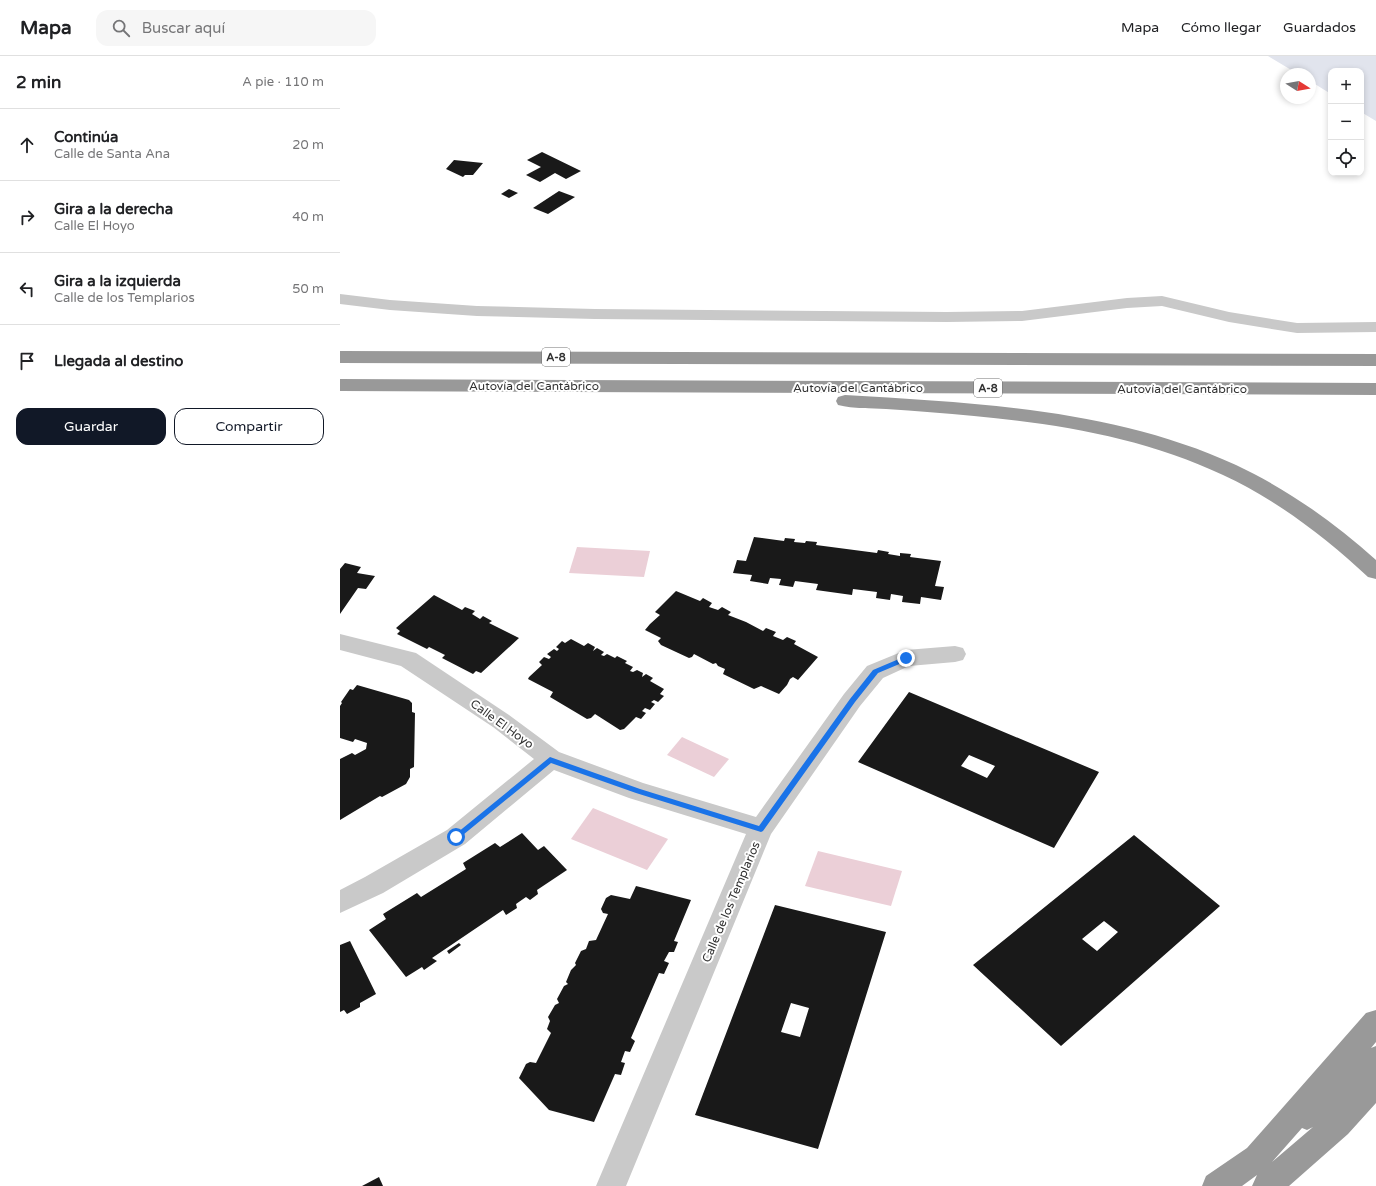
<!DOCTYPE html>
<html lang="es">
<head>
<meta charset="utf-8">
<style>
	body { margin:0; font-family:"Varela Round",sans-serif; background:#f6f6f6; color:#202124 }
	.controls { position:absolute; right:12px; top:12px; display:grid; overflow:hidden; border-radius:8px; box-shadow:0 2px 6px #0003 }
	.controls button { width:36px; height:36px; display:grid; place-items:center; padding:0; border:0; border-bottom:1px solid #e0e0e0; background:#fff; color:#202124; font:20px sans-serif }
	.compass { position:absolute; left:940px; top:12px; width:36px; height:36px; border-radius:50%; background:#fff; box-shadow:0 2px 6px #0003; rotate:101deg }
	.stop { position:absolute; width:12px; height:12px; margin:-9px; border:3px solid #1a73e8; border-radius:50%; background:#fff }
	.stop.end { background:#1a73e8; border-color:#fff; box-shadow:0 1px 4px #0008 }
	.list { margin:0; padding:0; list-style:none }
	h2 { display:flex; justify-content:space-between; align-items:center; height:52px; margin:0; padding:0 16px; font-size:17px }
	h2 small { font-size:13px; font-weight:400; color:#757577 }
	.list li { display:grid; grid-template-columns:26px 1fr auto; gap:12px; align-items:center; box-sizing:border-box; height:72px; padding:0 16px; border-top:1px solid #e0e0e0 }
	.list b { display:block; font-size:15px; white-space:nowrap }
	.list p { margin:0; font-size:13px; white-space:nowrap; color:#757577 }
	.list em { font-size:13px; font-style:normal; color:#757577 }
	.actions { display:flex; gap:8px; padding:12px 16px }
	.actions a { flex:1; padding:9px 0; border:1px solid #111827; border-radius:12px; text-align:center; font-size:14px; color:#111827 }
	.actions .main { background:#111827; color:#fff }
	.icon { flex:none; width:22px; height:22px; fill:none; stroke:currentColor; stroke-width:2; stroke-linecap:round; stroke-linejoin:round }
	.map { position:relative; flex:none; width:1036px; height:1130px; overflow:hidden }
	header { display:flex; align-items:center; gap:24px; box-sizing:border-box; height:56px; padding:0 20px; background:#fff; border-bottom:1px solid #e0e0e0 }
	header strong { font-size:19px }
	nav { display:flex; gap:22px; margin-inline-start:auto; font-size:14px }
	.search { width:280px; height:36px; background:#f6f6f6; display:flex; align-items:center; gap:10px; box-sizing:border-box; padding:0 14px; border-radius:12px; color:#757577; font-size:15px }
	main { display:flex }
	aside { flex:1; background:#fff }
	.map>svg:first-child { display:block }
</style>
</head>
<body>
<header>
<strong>Mapa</strong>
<div class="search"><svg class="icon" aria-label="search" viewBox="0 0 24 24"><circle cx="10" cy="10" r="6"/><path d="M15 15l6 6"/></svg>Buscar aquí</div>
<nav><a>Mapa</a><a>Cómo llegar</a><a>Guardados</a></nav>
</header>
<main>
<aside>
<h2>2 min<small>A pie · 110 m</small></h2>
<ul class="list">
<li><svg class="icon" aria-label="ahead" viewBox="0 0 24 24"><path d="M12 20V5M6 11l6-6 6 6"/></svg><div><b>Continúa</b><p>Calle de Santa Ana</p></div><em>20 m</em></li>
<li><svg class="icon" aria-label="right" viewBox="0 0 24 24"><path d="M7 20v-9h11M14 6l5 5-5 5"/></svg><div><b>Gira a la derecha</b><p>Calle El Hoyo</p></div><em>40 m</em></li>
<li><svg class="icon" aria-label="left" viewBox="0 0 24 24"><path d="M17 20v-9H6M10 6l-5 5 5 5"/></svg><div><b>Gira a la izquierda</b><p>Calle de los Templarios</p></div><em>50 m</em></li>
<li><svg class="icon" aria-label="arrive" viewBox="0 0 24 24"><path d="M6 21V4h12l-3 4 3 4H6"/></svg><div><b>Llegada al destino</b></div></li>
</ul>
<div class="actions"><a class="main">Guardar</a><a>Compartir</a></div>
</aside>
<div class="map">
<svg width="1036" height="1130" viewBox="0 0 1036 1130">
	<rect width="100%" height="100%" fill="#fff"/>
	<path fill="#e1e4ed" d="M928,0H1036V65L1021,56V15H991V38L970,25V18H958Z"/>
	<g fill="#ebcfd7">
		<path d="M237,491L310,495L304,521L229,517Z"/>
		<path d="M342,681L389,703L374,721L327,699Z"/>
		<path d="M253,752L328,783L307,814L231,783Z"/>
		<path d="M478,795L562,815L551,850L465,830Z"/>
	</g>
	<g fill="#191919" fill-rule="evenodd">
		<path d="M202,96L241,115L226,123L215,117L200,126L186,119L201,111L187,104Z"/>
		<path d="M114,104L143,107L133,119H125L123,121L106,113Z"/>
		<path d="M169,133L178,137L169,142L161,138Z"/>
		<path d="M219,135L235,141L208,158L193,152Z"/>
		<path d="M414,481L444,485L445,482L455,483L454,486L465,487L466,485L477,486L476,489L537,497L538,494L549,496L548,498L560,500V497L571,498L570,501L601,505L595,530L604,531L601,544L581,541L580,548L562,546L563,540L551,538L550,544L536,542L537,536L513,533L512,539L476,534L478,528L455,525L453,531L439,529L441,523L430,522L428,528L410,525L412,519L393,517L397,504L406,505Z"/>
		<path d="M5,507L21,511L17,517L35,520L26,533L18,532L0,558V513Z"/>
		<path d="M336,535L360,545L363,542L372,547L369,551L378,554L382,551L391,556L388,559L406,566L423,575L426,572L436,576L433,580L443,584L447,581L456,585L454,588L478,601L458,624L453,621L450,623L447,629L439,638L421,630L414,633L383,618L385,613L378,610L376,607L373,608L354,598L352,601L349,602L321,589L318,585L321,582L305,574L310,568L320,559L315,556Z"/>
		<path d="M94,539L122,554L125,551L135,555L132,558L140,563L143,560L152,565L149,567L179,582L141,617L136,615L133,618L102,602L105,599L89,591L87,593L57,578L60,575L56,572Z"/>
		<path d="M231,583L244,590L248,587L255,591L253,595L257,592L264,596L261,599L264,600L267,598L275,602L277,600L287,605L285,607L293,611L290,615L293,616L297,614L303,617L302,621L306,618L313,622L310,625L324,633L320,638L324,640L318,646L314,644L311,646L315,648L310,654L305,652L302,655L306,657L301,663L296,661L284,673L280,674L255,658L251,662L247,663L210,641L213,636L188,623L189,621L202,609L199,606L204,601L209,603L211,601L207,598L214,593L217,595L219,593L216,591L222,585L225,587Z"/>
		<path d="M17,629L69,644L72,647V656L75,657L74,711L70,713V721L66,728L42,741L40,740L0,764V703L12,697L15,699L26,693L27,687L15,683L13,686L0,682V650L2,647L1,646L10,633L13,634Z"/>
		<path d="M569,636L759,716L714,792L518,706ZM629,699L655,710L647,722L621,710Z"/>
		<path d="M182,777L198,794L204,790L227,814L197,834L198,838L190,844L186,841L176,848L177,852L166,859L163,854L92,902L97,905L84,914L82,911L66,921L29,874L46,863L43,858L77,837L81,841L126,813L123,807L155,787L160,791Z"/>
		<path d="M794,779L880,850L721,990L633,909ZM764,865L778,876L757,895L742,883Z"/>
		<path d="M296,830L351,844L334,885L338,886L334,896H329L324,905L329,907L324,918L319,917L291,982L295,985L290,996L285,995L281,1006L285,1007L281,1019L275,1018L254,1066L209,1054L179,1022L186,1008L190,1006L196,1007L211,977L207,973L210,965L208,961L215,949L219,947L217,943L224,930L228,928L226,926L231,914L236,909L235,907L241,895L246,893L249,885L256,884L268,858L263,857L261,853L266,842L271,839L290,843Z"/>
		<path d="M435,849L546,876L478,1093L355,1059ZM451,947L469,952L460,981L441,976Z"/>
		<path d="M10,885L36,938L20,947V951L7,958L4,954L0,956V889Z"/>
		<path d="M119,887L121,889L109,898L107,895Z"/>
		<path d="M39,1121L43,1130H22Z"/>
	</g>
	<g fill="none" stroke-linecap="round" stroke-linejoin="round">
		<g fill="#c9c9c9" fill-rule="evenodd">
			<path d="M0,238L50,244L137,250L255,253L607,256L682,255L787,242L822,240L889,256L957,267L1036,266V276L957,277L889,266L822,250L787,252L682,265L607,266L255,263L137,260L50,254L0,248Z"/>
			<path d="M0,578L76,597L169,659L219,696L303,727L416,761L504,638L527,610L566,594L615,590L623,592L626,598L623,604L615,606L569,610L543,622L520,650L431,778L286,1130H256L406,778L289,742L214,714L125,788L43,837L0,857V834L25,821L107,774L194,703L153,671L61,610L0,594Z"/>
		</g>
		<g fill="#999" fill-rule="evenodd">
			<path d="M0,295L1036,298V310L0,307Z"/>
			<path d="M0,323L1036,327V339L0,335Z"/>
			<path d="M505,339C637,347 774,353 896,409C947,433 994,466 1036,504V523L1028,521C985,481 937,444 883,419C805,382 719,368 634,360C605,357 576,355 546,353C531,352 514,353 498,349L496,345L498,341Z"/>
			<path d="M1036,954V986L1031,992L1036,990V1047L1008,1078L949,1130H912L917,1119L902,1130H862L866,1120L907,1092L1026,957ZM973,1071L932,1106L962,1072L967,1074Z"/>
		</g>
	</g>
	<path fill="#1a73e8" d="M566,600L569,601V604L538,617L515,646L423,775L421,776L296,737L211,707L118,783H113L112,781L210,701L300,733L419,770L510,643L533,614Z"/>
	<g text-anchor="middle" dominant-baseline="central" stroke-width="4" stroke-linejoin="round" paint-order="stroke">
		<g fill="#fff" stroke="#707070" stroke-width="1">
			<rect x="202" y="292" width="28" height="18" rx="3"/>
			<rect x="634" y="323" width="28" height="18" rx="3"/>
		</g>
		<g font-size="11" font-weight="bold" fill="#323232">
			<text x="216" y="301">A-8</text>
			<text x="648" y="332">A-8</text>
		</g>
		<g font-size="12" fill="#323232" stroke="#fff">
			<text x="194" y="330">Autovía del Cantábrico</text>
			<text x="518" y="332">Autovía del Cantábrico</text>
			<text x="842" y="333">Autovía del Cantábrico</text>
			<text transform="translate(162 668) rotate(36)">Calle El Hoyo</text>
			<text transform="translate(391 846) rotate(-67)">Calle de los Templarios</text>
		</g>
	</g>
</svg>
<div class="controls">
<button>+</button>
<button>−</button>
<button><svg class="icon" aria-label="locate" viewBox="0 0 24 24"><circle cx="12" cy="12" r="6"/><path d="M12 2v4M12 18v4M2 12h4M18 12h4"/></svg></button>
</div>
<svg class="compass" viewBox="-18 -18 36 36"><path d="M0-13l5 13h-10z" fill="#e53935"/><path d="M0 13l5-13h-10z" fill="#757577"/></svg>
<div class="stop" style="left:116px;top:781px"></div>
<div class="stop end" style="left:566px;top:602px"></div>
</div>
</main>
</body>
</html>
